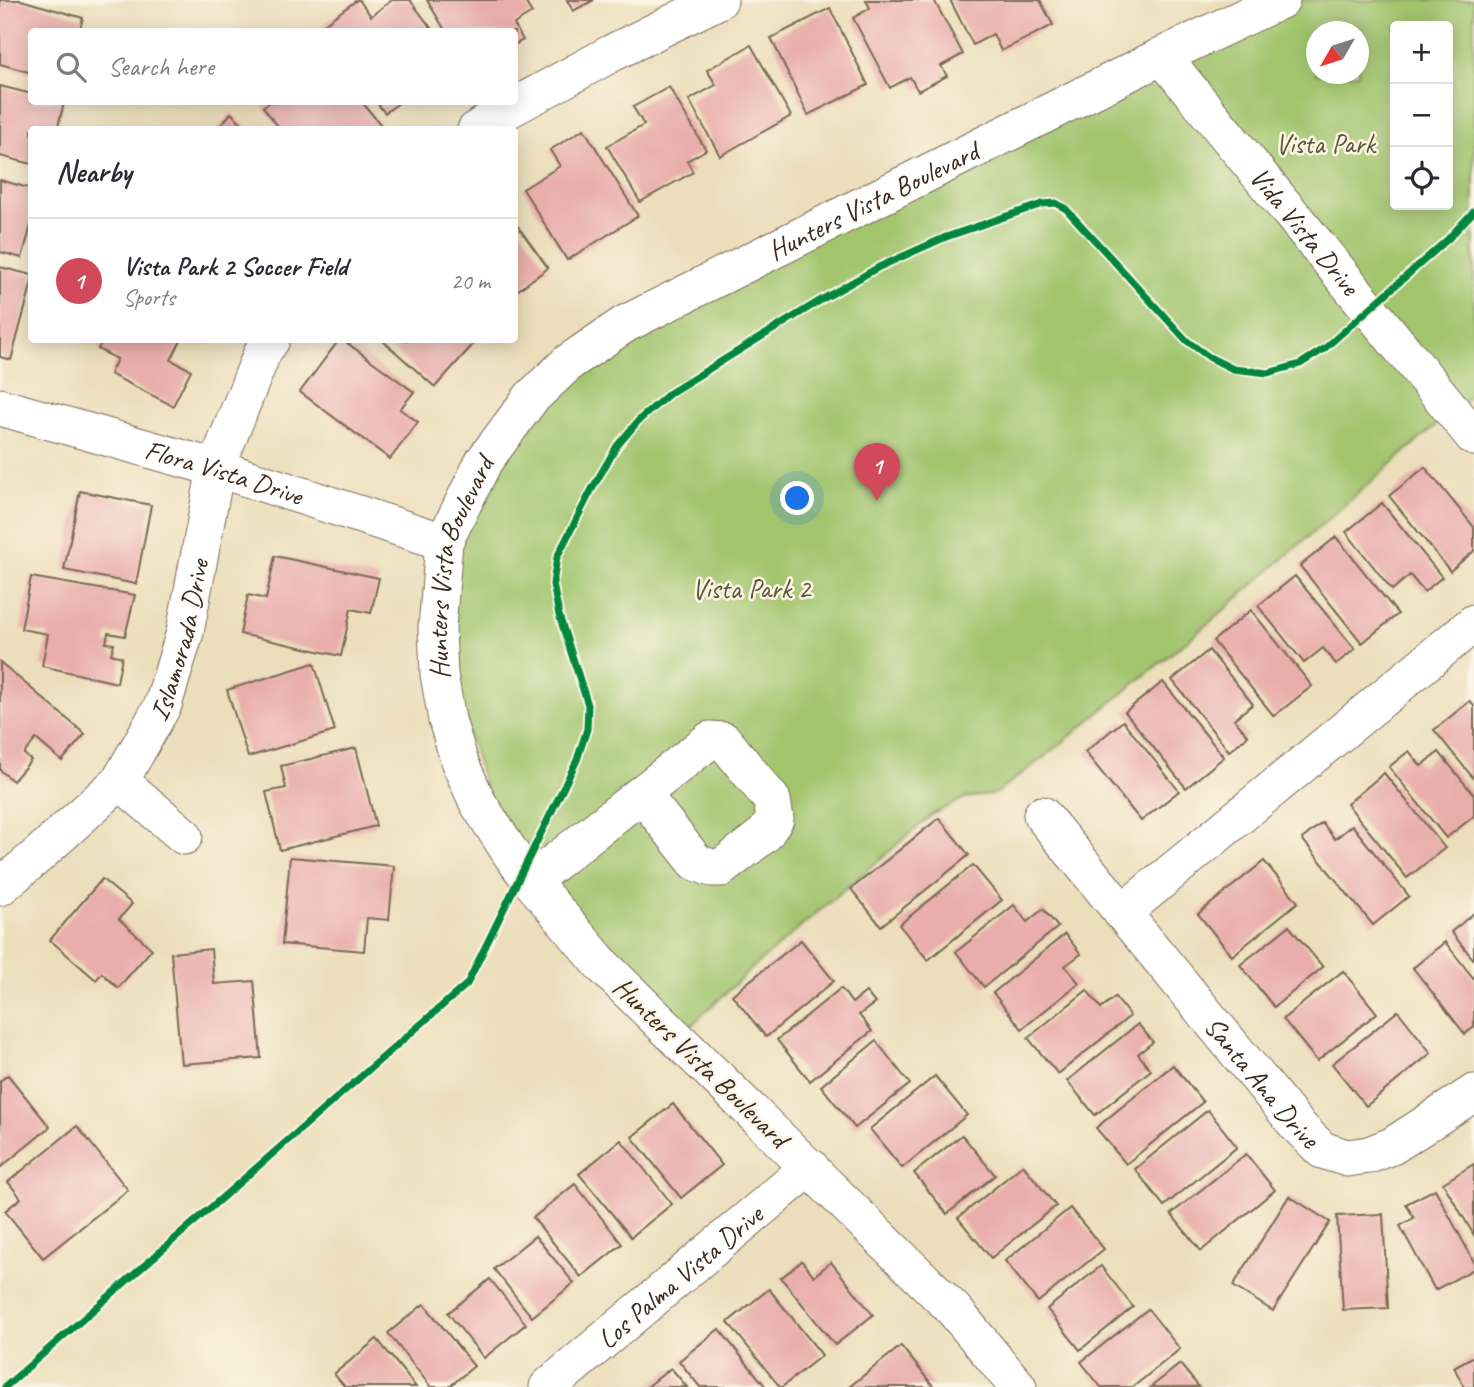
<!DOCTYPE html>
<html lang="en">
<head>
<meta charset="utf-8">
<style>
	body { margin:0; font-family:Caveat,sans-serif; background:#f7f7f7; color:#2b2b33 }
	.controls { position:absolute; right:21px; top:21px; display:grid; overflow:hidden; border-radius:7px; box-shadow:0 4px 18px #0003 }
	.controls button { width:63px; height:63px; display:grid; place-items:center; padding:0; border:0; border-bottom:2px solid #e1e1e2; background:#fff; color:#2b2b33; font:35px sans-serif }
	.compass { position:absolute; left:1306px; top:21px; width:63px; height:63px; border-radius:50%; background:#fff; box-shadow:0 4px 18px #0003; rotate:231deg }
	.you { position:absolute; left:798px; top:499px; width:24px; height:24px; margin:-18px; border:5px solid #fff; border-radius:50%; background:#1a73e8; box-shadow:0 0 0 10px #1a73e833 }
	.badge { display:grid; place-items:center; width:46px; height:46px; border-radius:50%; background:#d1495b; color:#fff; font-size:23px; font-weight:700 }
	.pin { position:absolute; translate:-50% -58px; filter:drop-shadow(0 2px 4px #0008) }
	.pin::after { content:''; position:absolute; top:37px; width:24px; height:21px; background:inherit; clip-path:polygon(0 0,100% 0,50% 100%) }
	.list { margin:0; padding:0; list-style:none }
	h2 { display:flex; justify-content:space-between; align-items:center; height:91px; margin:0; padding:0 28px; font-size:30px }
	h2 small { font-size:23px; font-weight:400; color:#7c7c81 }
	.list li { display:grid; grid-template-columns:46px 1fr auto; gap:21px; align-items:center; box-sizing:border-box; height:126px; padding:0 28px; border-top:2px solid #e1e1e2 }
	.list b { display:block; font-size:26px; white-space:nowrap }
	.list p { margin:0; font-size:23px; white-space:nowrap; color:#7c7c81 }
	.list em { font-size:23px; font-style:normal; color:#7c7c81 }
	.icon { flex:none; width:38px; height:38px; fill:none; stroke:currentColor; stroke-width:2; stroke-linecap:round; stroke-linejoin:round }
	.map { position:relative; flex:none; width:1474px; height:1387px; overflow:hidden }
	.search { position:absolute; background:#fff; box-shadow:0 4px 18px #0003; left:28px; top:28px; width:490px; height:77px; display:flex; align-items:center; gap:18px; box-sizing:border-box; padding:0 24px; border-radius:7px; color:#7c7c81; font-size:26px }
	.panel { position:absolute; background:#fff; box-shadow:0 4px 18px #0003; left:28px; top:126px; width:490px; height:217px; border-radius:7px }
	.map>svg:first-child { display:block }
</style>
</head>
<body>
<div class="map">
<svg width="1474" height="1387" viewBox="0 0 1474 1387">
	<rect width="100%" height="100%" fill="#fcf5e5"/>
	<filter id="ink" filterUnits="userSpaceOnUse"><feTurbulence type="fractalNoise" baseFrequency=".0143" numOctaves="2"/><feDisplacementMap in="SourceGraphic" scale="14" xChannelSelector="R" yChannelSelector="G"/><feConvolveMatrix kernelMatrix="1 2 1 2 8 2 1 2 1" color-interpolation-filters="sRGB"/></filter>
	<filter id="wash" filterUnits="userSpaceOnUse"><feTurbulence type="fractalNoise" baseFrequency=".00686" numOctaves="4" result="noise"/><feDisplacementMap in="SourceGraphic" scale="28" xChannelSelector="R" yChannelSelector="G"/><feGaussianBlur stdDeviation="1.57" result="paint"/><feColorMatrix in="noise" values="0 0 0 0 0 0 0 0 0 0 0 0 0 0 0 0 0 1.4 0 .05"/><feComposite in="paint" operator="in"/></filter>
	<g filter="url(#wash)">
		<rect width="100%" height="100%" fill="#ecdebb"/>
		<path fill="#a1c46d" stroke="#6e7746" stroke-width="2" fill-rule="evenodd" d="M1281,0H1474V392L1216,617L1052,751L995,794L965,798L933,814L750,970L677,1039L501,840L437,628L484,461L569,362ZM1395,26H1448V205H1395ZM1316,32H1358V74H1316Z"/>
		<g id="blocks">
			<g fill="#e9aeac">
				<path d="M0,0H21L83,18L79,32H32V73L0,64Z"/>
				<path d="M357,0H359L371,16L392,0H410L434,32H323L320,27Z"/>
				<path d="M427,0H524L532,13L514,24L523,40L514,45V32H446Z"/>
				<path d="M567,0H594L573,11Z"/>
				<path d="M866,0H934L963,54L941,66L947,76L918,91L910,77L890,88L853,18L870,8Z"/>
				<path d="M950,0H1040L1053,25L1001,51L993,34L973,45Z"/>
				<path d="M830,8L868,85L808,115L771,38Z"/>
				<path d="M751,45L791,116L720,156L689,100L716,85L707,70Z"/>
				<path d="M0,86L32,94V102H58L64,103L57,130H32V164L0,156Z"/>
				<path d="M669,87L706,150L687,161L693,172L640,202L607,146L644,125L633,107Z"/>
				<path d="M270,102H362L385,130H281L263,107Z"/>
				<path d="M376,102H400L385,113Z"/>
				<path d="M231,113L249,130H217Z"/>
				<path d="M584,129L638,216L567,260L523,189L560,166L550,150Z"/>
				<path d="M0,180L32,189V222L22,258L0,252Z"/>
				<path d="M514,221L548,268L514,293Z"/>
				<path d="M0,267L32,275V282L11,360L0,357Z"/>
				<path d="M103,340H181L171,360L191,370L173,406L110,374L117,359L98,349Z"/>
				<path d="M339,340H343L414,392L400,409L418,422L390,459L300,392Z"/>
				<path d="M382,340H477L435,387Z"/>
				<path d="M1425,467L1474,527V551L1450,571L1389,496Z"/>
				<path d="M80,491L151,505L136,584L64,570Z"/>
				<path d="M1382,503L1442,577L1424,592L1410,575L1392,590L1346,532Z"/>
				<path d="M1336,537L1398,614L1362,643L1300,566Z"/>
				<path d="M275,556L379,578L371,613L351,609L341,656L240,634L248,595L266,599Z"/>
				<path d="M1295,576L1355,649L1336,664L1323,648L1304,663L1258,606Z"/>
				<path d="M31,577L135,595L125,636L108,633L106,643L114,644L111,654L122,657L117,683L42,666L48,634L21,629Z"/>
				<path d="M1251,610L1312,686L1274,716L1213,641Z"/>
				<path d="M1209,650L1253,704L1234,719L1248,736L1229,751L1172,680Z"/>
				<path d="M0,662L85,734L62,761L36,739L24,754L31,760L13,781L0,770Z"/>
				<path d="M314,663L335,731L248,757L227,690Z"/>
				<path d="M1163,682L1224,757L1186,788L1125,712Z"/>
				<path d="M1470,701L1474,706V779L1434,730Z"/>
				<path d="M1123,721L1179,791L1141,821L1085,752Z"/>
				<path d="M356,748L376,826L280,850L266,792L286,788L281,766Z"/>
				<path d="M1409,751L1421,766L1439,752L1474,795V816L1446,838L1389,767Z"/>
				<path d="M1384,773L1445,848L1407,878L1347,804Z"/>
				<path d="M939,818L969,855L881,926L851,889Z"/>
				<path d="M1322,823L1335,839L1352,825L1409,896L1373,925L1302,839Z"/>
				<path d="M290,857L394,866L389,920L367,918L364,951L282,944Z"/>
				<path d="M1264,861L1298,902L1232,956L1198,914Z"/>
				<path d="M973,865L1002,900L928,960L899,925Z"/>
				<path d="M102,879L132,904L119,919L152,949L118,988L102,973L96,980L50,940Z"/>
				<path d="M1014,905L1027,922L1043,909L1058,927L984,987L956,952Z"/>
				<path d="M1474,913V960L1451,932Z"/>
				<path d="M1289,926L1323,967L1274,1007L1240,965Z"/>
				<path d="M1065,934L1081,954L1065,966L1079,983L1022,1029L993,993Z"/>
				<path d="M801,940L834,981L766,1037L732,995Z"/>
				<path d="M1445,942L1474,979V1027L1465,1034L1413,968Z"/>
				<path d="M211,949L214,984L254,981L261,1058L181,1064L171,953Z"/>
				<path d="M1343,971L1377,1013L1317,1061L1283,1019Z"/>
				<path d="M841,988L852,1003L866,992L875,1003L859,1015L872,1031L810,1081L777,1040Z"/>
				<path d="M1087,990L1101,1008L1115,997L1130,1016L1058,1074L1028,1038Z"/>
				<path d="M1398,1011L1431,1053L1366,1106L1332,1064Z"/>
				<path d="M1138,1024L1153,1042L1138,1054L1151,1070L1095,1115L1067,1081Z"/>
				<path d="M876,1041L910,1084L855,1128L821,1086Z"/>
				<path d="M1173,1065L1203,1102L1126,1164L1096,1128Z"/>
				<path d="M8,1075L50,1127L0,1168V1081Z"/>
				<path d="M935,1076L967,1115L902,1168L870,1129Z"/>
				<path d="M673,1104L722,1165L681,1198L632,1137Z"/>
				<path d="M1208,1110L1237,1147L1164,1206L1135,1169Z"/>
				<path d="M77,1126L128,1190L43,1258L5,1211L21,1198L8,1182Z"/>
				<path d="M962,1135L995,1175L947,1214L914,1173Z"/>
				<path d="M621,1140L672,1204L631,1237L579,1174Z"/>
				<path d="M1246,1154L1275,1190L1201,1251L1171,1214Z"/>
				<path d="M1474,1164V1235L1443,1183Z"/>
				<path d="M1023,1165L1056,1206L991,1258L958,1218Z"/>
				<path d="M575,1184L622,1244L581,1277L533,1218Z"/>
				<path d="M1435,1189L1474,1262V1269L1435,1290L1400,1226L1414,1218L1406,1204Z"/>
				<path d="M1289,1196L1330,1222L1273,1311L1233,1286Z"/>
				<path d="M1070,1208L1104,1249L1038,1302L1005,1261Z"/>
				<path d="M1383,1214L1388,1308L1343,1310L1337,1216Z"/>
				<path d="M535,1236L574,1283L532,1317L494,1269Z"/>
				<path d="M802,1261L814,1276L831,1262L873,1315L835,1345L781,1278Z"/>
				<path d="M1101,1266L1133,1307L1080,1350L1047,1309Z"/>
				<path d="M490,1279L526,1324L484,1358L448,1313Z"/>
				<path d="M769,1289L822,1355L782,1387H780L728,1322Z"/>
				<path d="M424,1304L474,1366L449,1387H431L388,1333Z"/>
				<path d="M1148,1309L1180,1349L1133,1387H1101L1081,1362Z"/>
				<path d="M719,1329L766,1387H700L679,1361Z"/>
				<path d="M377,1339L416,1387H345L334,1374Z"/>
				<path d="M901,1346L934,1387H849Z"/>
				<path d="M1474,1356V1387H1464L1454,1367Z"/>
				<path d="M1180,1364L1199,1387H1151Z"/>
				<path d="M671,1368L687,1387H647Z"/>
			</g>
		</g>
	</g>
	<g filter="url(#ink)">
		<use href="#blocks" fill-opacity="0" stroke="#796955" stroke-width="2"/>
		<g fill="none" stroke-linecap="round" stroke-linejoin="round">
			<g stroke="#796955" stroke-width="39">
				<g id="minor">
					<path id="s1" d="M1162,56L1474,437"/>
					<path d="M476,130L495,117L612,53L719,0"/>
					<path id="s2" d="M0,407L216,468L444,542"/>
					<path d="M120,781L184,836"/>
					<path id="s3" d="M1042,815L1297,1125L1322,1150L1347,1158L1369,1155L1392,1146L1474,1093"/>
					<path d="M531,881L710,740L724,741L772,800L775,819L765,834L721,868H711L696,862L642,794"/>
					<path id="s4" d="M0,887L36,857L120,781L163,705L185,632L216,468L263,351L271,340"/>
					<path d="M1122,913L1474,623"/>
					<path id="s5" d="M548,1387L810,1167"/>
					<path id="s6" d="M1018,1387L954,1310L603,966L531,881L513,857L478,803L460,763L447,720L439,674L437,628L444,542L484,461L531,398L569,362L625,324L1162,56L1281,0"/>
				</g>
			</g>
			<use href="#minor" stroke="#fff" stroke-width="37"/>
			<g stroke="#fcf5e5" stroke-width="11">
				<path id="cycleway" d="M5,1387L467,984L577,760L587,729L588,705L559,615L553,584L557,557L592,489L617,446L639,420L670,393L821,300L879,267L946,237L1042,204L1056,203L1066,209L1187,341L1209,357L1233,369L1268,373L1300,364L1324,349L1448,239L1474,211"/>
			</g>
			<use href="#cycleway" stroke="#00873e" stroke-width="7"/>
		</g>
	</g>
	<g text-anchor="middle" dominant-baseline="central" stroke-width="5" stroke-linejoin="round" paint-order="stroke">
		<g font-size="28" fill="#5a5836" stroke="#fcf5e5">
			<text x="1325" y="143">Vista Park</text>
			<text x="751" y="588">Vista Park 2</text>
		</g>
		<g font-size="28" fill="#3b2a1e" stroke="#fcf5e5">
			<text stroke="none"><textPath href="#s6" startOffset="1631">Hunters Vista Boulevard</textPath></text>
			<text stroke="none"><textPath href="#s1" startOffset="226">Vida Vista Drive</textPath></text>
			<text stroke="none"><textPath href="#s2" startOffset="233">Flora Vista Drive</textPath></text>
			<text stroke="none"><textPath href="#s6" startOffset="1043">Hunters Vista Boulevard</textPath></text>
			<text stroke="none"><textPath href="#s4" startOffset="315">Islamorada Drive</textPath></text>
			<text transform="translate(701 1062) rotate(44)">Hunters Vista Boulevard</text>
			<text stroke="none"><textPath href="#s3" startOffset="346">Santa Ana Drive</textPath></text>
			<text stroke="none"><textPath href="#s5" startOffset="172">Los Palma Vista Drive</textPath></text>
		</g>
	</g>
</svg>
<div class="controls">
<button>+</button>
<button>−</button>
<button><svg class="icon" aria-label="locate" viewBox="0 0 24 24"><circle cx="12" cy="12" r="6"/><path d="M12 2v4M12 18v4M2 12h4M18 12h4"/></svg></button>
</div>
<svg class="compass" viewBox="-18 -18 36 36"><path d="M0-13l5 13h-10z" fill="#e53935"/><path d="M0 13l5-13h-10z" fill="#7c7c81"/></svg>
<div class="you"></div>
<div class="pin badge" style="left:877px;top:501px">1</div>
<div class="search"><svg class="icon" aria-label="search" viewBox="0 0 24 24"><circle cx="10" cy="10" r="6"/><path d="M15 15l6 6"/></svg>Search here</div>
<section class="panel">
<h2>Nearby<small></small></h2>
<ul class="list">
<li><span class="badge">1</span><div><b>Vista Park 2 Soccer Field</b><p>Sports</p></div><em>20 m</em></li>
</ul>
</section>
</div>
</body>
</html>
